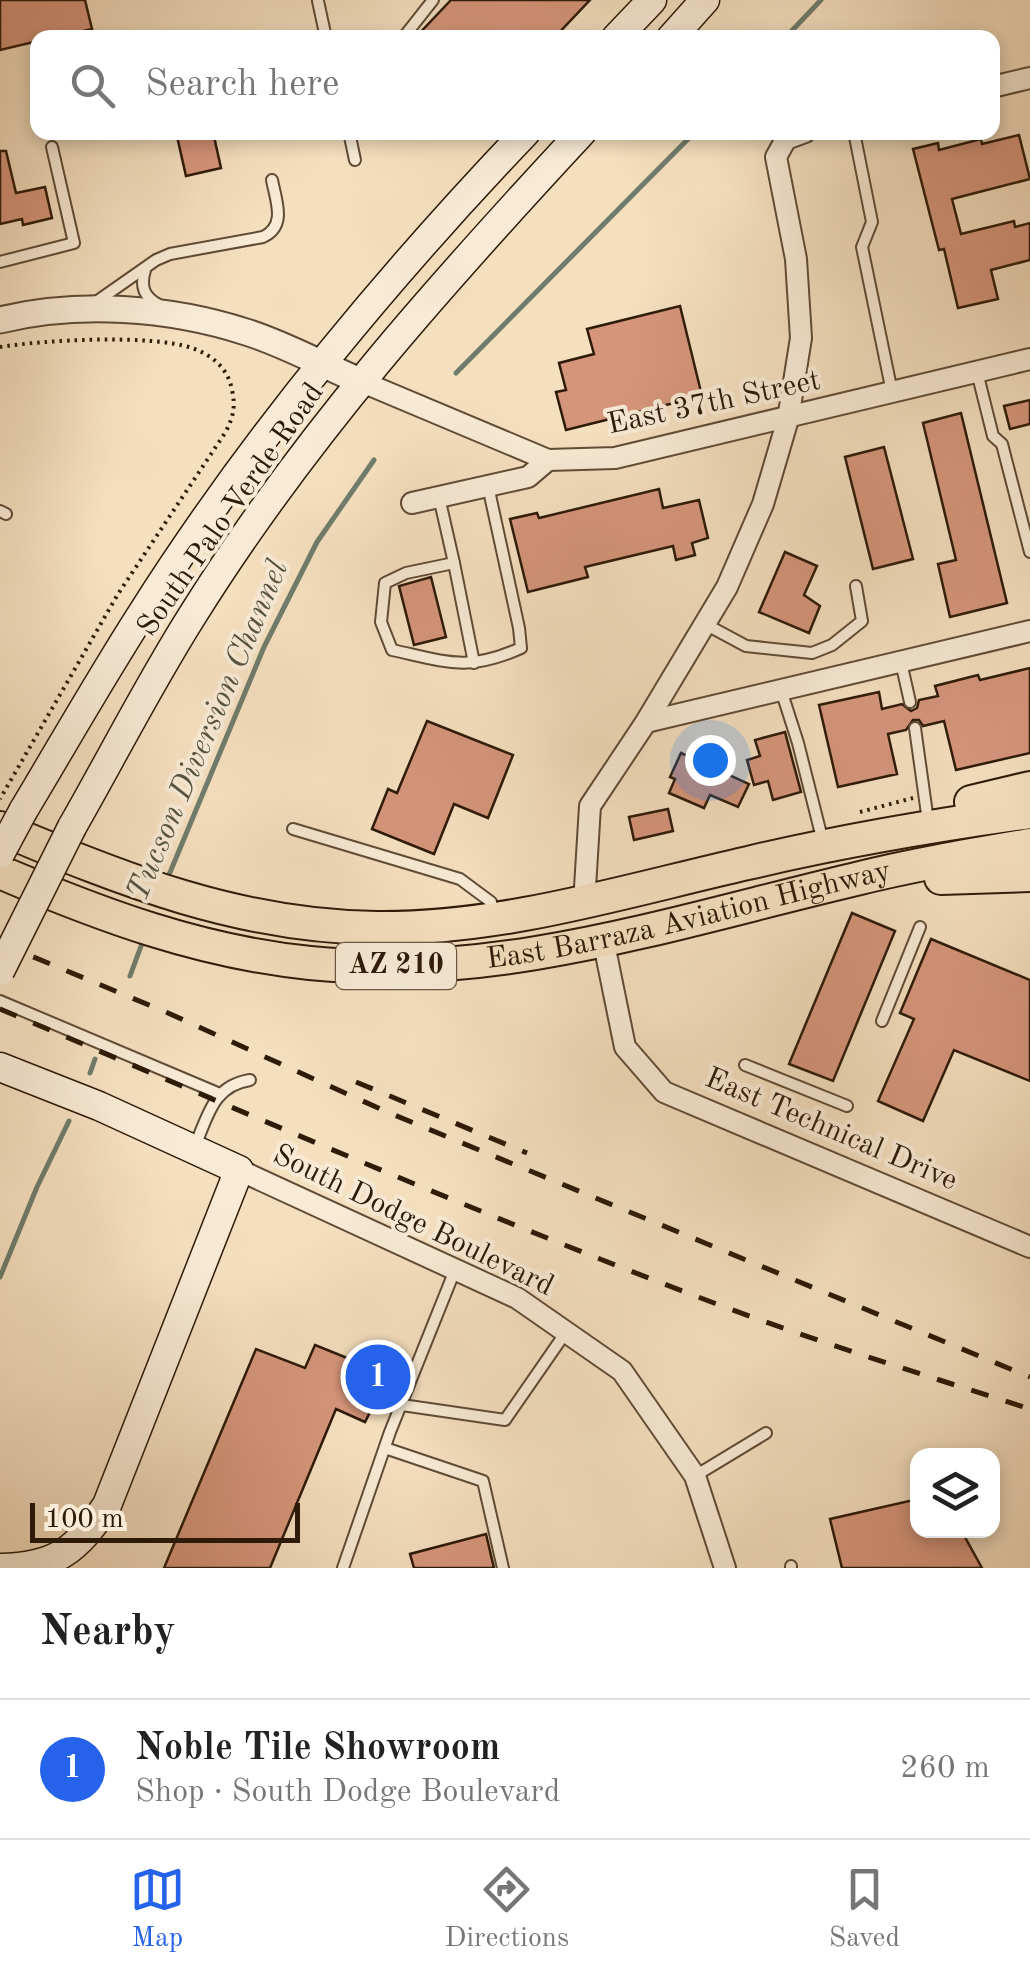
<!DOCTYPE html>
<html lang="en">
<head>
<meta charset="utf-8">
<style>
	body { margin:0; font-family:"Old Standard TT",serif; background:#f6f6f6; color:#222 }
	.controls { position:absolute; right:30px; bottom:30px; display:grid; overflow:hidden; border-radius:20px; box-shadow:0 5px 15px #0003 }
	.controls button { width:90px; height:90px; display:grid; place-items:center; padding:0; border:0; border-bottom:2px solid #e0e0e0; background:#fff; color:#222; font:50px sans-serif }
	.scale { position:absolute; left:30px; bottom:25px; width:270px; box-sizing:border-box; padding-left:10px; border:5px solid #2d1a07; border-top:0; font-size:28px; line-height:35px; white-space:nowrap; color:#2d1a07; -webkit-text-stroke:8px #f8ead5; paint-order:stroke }
	.you { position:absolute; left:710px; top:760px; width:35px; height:35px; margin:-25px; border:8px solid #fff; border-radius:50%; background:#1a73e8; box-shadow:0 0 0 15px #1a73e833 }
	.badge { display:grid; place-items:center; width:65px; height:65px; border-radius:50%; background:#2563eb; color:#fff; font-size:32px; font-weight:700 }
	.pin { position:absolute; translate:-50% -50%; border:5px solid #fff; box-shadow:0 2px 10px #0006 }
	.list { margin:0; padding:0; list-style:none }
	h2 { display:flex; justify-content:space-between; align-items:center; height:130px; margin:0; padding:0 40px; font-size:42px }
	h2 small { font-size:32px; font-weight:400; color:#767676 }
	.list li { display:grid; grid-template-columns:65px 1fr auto; gap:30px; align-items:center; box-sizing:border-box; height:140px; padding:0 40px; border-top:2px solid #e0e0e0 }
	.list b { display:block; font-size:38px; white-space:nowrap }
	.list p { margin:0; font-size:32px; white-space:nowrap; color:#767676 }
	.list em { font-size:32px; font-style:normal; color:#767676 }
	.icon { flex:none; width:55px; height:55px; fill:none; stroke:currentColor; stroke-width:2; stroke-linecap:round; stroke-linejoin:round }
	.map { position:relative; flex:none; width:1030px; height:1568px; overflow:hidden }
	.search { position:absolute; background:#fff; box-shadow:0 5px 15px #0003; left:30px; right:30px; top:30px; height:110px; display:flex; align-items:center; gap:25px; box-sizing:border-box; padding:0 35px; border-radius:20px; color:#767676; font-size:38px }
	.sheet { height:270px; background:#fff }
	nav { display:flex; justify-content:space-around; align-items:center; box-sizing:border-box; height:140px; border-top:2px solid #e0e0e0; background:#fff; font-size:28px; color:#767676 }
	nav a { display:grid; justify-items:center; gap:5px }
	nav .on { color:#2563eb }
	.map>svg:first-child { display:block }
</style>
</head>
<body>
<div class="map">
<svg width="1030" height="1568" viewBox="0 0 1030 1568">
	<rect width="100%" height="100%" fill="#f4dfbf"/>
	<filter id="stains"><feTurbulence type="fractalNoise" baseFrequency=".002" numOctaves="4"/><feColorMatrix values="0 0 0 0 .2 0 0 0 0 .09 0 0 0 0 .02 0 0 0 .5 -.17"/></filter>
	<radialGradient id="worn" r=".72"><stop offset=".6" stop-color="#630" stop-opacity="0"/><stop offset="1" stop-color="#630" stop-opacity=".3"/></radialGradient>
	<g fill="none" stroke-linecap="round" stroke-linejoin="round">
		<g stroke="#707c6b" stroke-width="5">
			<path d="M785,38L821,0"/>
			<path d="M456,373L695,132"/>
			<path d="M166,882L264,647L317,542L374,460"/>
			<path d="M130,976L144,938"/>
			<path d="M90,1073L95,1059"/>
			<path d="M0,1277L37,1187L69,1121"/>
		</g>
	</g>
	<g fill="#d5957b" stroke="#2d1a07" stroke-width="2.5">
		<path d="M0,0H85L92,29L54,38H38V41L0,50Z"/>
		<path d="M451,0H590L554,38H415Z"/>
		<path d="M176,132H213L221,168L186,176Z"/>
		<path d="M1019,135L1030,179L952,199L961,234L1014,221L1015,227L1030,223V260L991,270L998,299L958,308L944,249L939,250L913,149L938,143L939,150L981,139L982,144Z"/>
		<path d="M0,151H6L16,193L45,187L52,218L23,225L22,219L0,224Z"/>
		<path d="M680,306L702,396L566,430L556,392L566,390L559,363L594,354L587,329Z"/>
		<path d="M1030,400V424L1010,429L1004,406Z"/>
		<path d="M961,413L1007,603L950,617L938,564L956,560L923,423Z"/>
		<path d="M884,447L913,559L873,569L845,457Z"/>
		<path d="M659,489L663,508L699,500L708,538L692,543L695,555L676,560L673,546L585,567L588,577L528,592L510,519L537,513L539,518Z"/>
		<path d="M785,552L817,566L804,595L820,606L809,633L759,612Z"/>
		<path d="M431,577L446,637L414,645L399,586Z"/>
		<path d="M1030,668V753L956,770L944,721L923,726L919,720H913L906,730L888,734L897,774L838,787L819,705L879,692L882,709L902,704L911,711L917,708L919,700L938,696L935,686L978,675L980,680Z"/>
		<path d="M427,721L513,755L488,818L454,804L434,854L372,829L388,789L397,793Z"/>
		<path d="M785,732L801,792L773,800L768,781L754,785L747,760L760,756L755,740Z"/>
		<path d="M681,753L749,784L738,807L710,795L704,808L669,793L675,779L670,777Z"/>
		<path d="M668,809L673,831L634,840L629,817Z"/>
		<path d="M852,913L895,931L833,1081L789,1064Z"/>
		<path d="M931,939L1030,980V1081L954,1050L923,1121L878,1101L914,1019L900,1013Z"/>
		<path d="M315,1345L389,1375L365,1422L336,1409L270,1568H164L256,1349L305,1368Z"/>
		<path d="M918,1499V1530H961L982,1568H842L830,1519Z"/>
		<path d="M486,1534L494,1568H414L410,1554Z"/>
	</g>
	<g fill="none" stroke-linecap="round" stroke-linejoin="round">
		<g stroke="#5f4b35" stroke-width="14">
			<g id="service">
				<path d="M318,1L326,38"/>
				<path d="M403,38L433,0"/>
				<path d="M349,132L355,160"/>
				<path d="M854,132L872,222L862,247L892,392"/>
				<path d="M0,262L74,243L52,147"/>
				<path d="M145,270C140,287 144,297 159,305"/>
				<path d="M96,302L156,260L170,254L263,237C287,226 276,201 272,180"/>
				<path d="M977,372L993,436L1002,444L1030,552"/>
				<path d="M439,497L454,563L406,573L385,583L381,622L392,650C447,662 467,672 521,648L519,628L488,486"/>
				<path d="M0,511L6,514"/>
				<path d="M454,563L474,663"/>
				<path d="M705,624L746,646L812,653L832,645L862,621L856,586"/>
				<path d="M901,662L910,702"/>
				<path d="M781,690L798,743L823,842"/>
				<path d="M915,728L927,814"/>
				<path d="M293,829L460,879L491,902L492,915"/>
				<path d="M0,1001L220,1094"/>
				<path d="M882,1021L920,927"/>
				<path d="M745,1065L847,1106"/>
				<path d="M194,1148C208,1117 212,1086 250,1080"/>
				<path d="M402,1405L505,1420L566,1332"/>
				<path d="M385,1448L483,1481L503,1568"/>
				<path d="M695,1476L766,1433"/>
				<path d="M791,1566V1568"/>
				<path d="M343,1568L390,1432L455,1270"/>
			</g>
		</g>
		<g stroke="#5f4b35" stroke-width="24">
			<g id="minor">
				<path d="M992,87L1030,78"/>
				<path d="M360,381L548,460L615,458L1030,359"/>
				<path d="M412,503L528,477L548,460"/>
				<path d="M646,722L1030,631"/>
				<path d="M584,904L590,806L646,722L727,587L763,504L788,419L801,338L796,259L776,157L786,139L805,132"/>
				<path d="M603,939L625,1047L664,1092L1030,1247"/>
				<path d="M239,1170L517,1298L622,1371L695,1476L725,1568"/>
			</g>
		</g>
		<g stroke="#5f4b35" stroke-width="29">
			<path id="tertiary" d="M0,320C78,301 169,307 246,332C285,344 322,365 360,381"/>
		</g>
		<g stroke="#2d1a07" stroke-width="31">
			<g id="secondary">
				<path d="M616,38L652,0"/>
				<path d="M671,38L705,0"/>
				<path d="M23,811C62,746 100,679 141,615C251,441 384,281 526,132"/>
				<path d="M72,827C112,757 149,684 192,616C303,438 440,285 582,132"/>
				<path d="M0,1067L99,1106L239,1170L107,1505C76,1551 56,1567 0,1568"/>
			</g>
		</g>
		<g stroke="#2d1a07" stroke-width="36">
			<g id="primary">
				<path d="M971,802L1030,788"/>
				<path d="M0,828C122,880 242,927 377,928C505,929 624,891 748,863C841,841 935,825 1030,812"/>
				<path id="s1" d="M0,872C101,915 200,952 310,963C495,982 674,922 852,880C911,865 971,855 1030,845"/>
				<path d="M941,878L1030,875"/>
			</g>
		</g>
		<g stroke="#2d1a07" stroke-width="4" stroke-dasharray="2.5 5" stroke-linecap="butt">
			<path d="M0,347C44,340 150,334 192,348C212,355 228,368 232,390C236,407 233,418 225,433L118,594L0,799"/>
			<path d="M860,812L913,798"/>
		</g>
		<use href="#service" stroke="#f8ead5" stroke-width="10"/>
		<use href="#minor" stroke="#f8ead5" stroke-width="20"/>
		<use href="#tertiary" stroke="#f8ead5" stroke-width="25"/>
		<use href="#secondary" stroke="#f8ead5" stroke-width="28"/>
		<use href="#primary" stroke="#f4dfbf" stroke-width="32"/>
		<g stroke="#2d1a07" stroke-width="5" stroke-dasharray="18 18" stroke-linecap="butt">
			<path d="M0,943L168,1013L387,1112L1030,1377"/>
			<path d="M0,1009C237,1109 473,1212 714,1303C818,1342 924,1375 1030,1409"/>
			<path d="M356,1082L527,1153"/>
		</g>
		<g stroke="#2d1a07" stroke-width="31" stroke-linecap="butt">
			<g id="secondary-bridge">
				<path d="M0,854L23,811"/>
				<path d="M0,971L72,827"/>
			</g>
		</g>
		<use href="#secondary-bridge" stroke="#f8ead5" stroke-width="28"/>
	</g>
	<g text-anchor="middle" dominant-baseline="central" stroke-width="8" stroke-linejoin="round" paint-order="stroke">
		<rect fill="#f8ead5" stroke="#6a5845" stroke-width="2.5" x="336" y="943" width="120" height="46" rx="8"/>
		<g font-size="28" font-weight="bold" fill="#2d1a07">
			<text x="396" y="966">AZ 210</text>
		</g>
		<g font-size="30" fill="#2d1a07" stroke="#f8ead5">
			<text transform="translate(714 403) rotate(-12)">East 37th Street</text>
			<text transform="translate(231 510) rotate(-55)">South Palo Verde Road</text>
			<text stroke="none"><textPath href="#s1" startOffset="708">East Barraza Aviation Highway</textPath></text>
			<text transform="translate(831 1130) rotate(23)">East Technical Drive</text>
			<text transform="translate(413 1221) rotate(26)">South Dodge Boulevard</text>
		</g>
		<g font-size="32" font-style="italic" fill="#545341" stroke="#f8ead5">
			<text transform="translate(209 731) rotate(-67)">Tucson Diversion Channel</text>
		</g>
	</g>
	<rect width="100%" height="100%" filter="url(#stains)"/>
	<rect width="100%" height="100%" fill="url(#worn)"/>
</svg>
<div class="controls">
<button><svg class="icon" aria-label="layers" viewBox="0 0 24 24"><path d="M12 4l9 5-9 5-9-5zM3 14l9 5 9-5"/></svg></button>
</div>
<div class="scale">100 m</div>
<div class="you"></div>
<div class="pin badge" style="left:378px;top:1377px">1</div>
<div class="search"><svg class="icon" aria-label="search" viewBox="0 0 24 24"><circle cx="10" cy="10" r="6"/><path d="M15 15l6 6"/></svg>Search here</div>
</div>
<section class="sheet">
<h2>Nearby<small></small></h2>
<ul class="list">
<li><span class="badge">1</span><div><b>Noble Tile Showroom</b><p>Shop · South Dodge Boulevard</p></div><em>260 m</em></li>
</ul>
</section>
<nav>
<a class="on"><svg class="icon" aria-label="map" viewBox="0 0 24 24"><path d="M3 6l6-2 6 2 6-2v14l-6 2-6-2-6 2zM9 4v14M15 6v14"/></svg>Map</a>
<a><svg class="icon" aria-label="directions" viewBox="0 0 24 24"><path d="M12 3l9 9-9 9-9-9zM9 14v-3h6M13 9l2 2-2 2"/></svg>Directions</a>
<a><svg class="icon" aria-label="saved" viewBox="0 0 24 24"><path d="M7 4h10v16l-5-4-5 4z"/></svg>Saved</a>
</nav>
</body>
</html>
